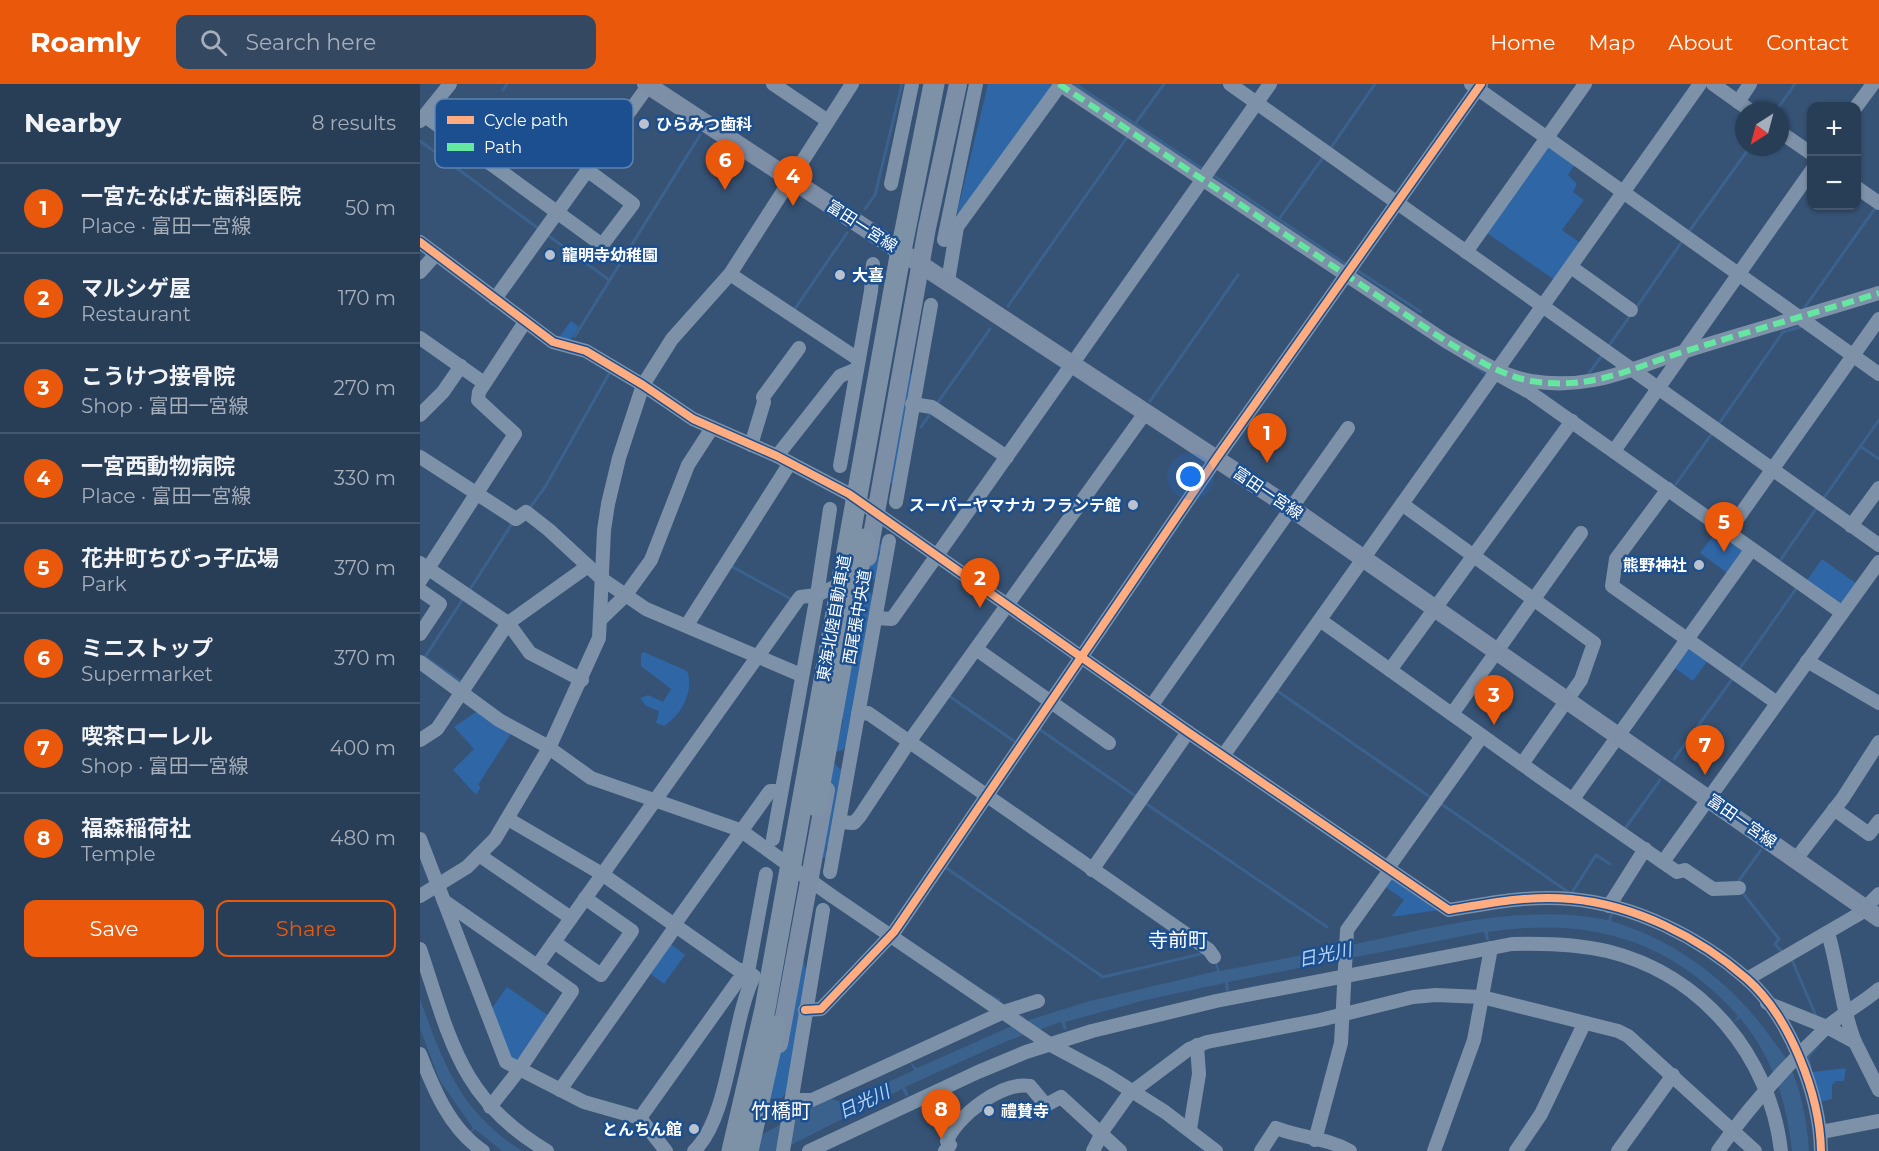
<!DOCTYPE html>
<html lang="en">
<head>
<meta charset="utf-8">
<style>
	body { margin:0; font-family:Montserrat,"Noto Sans JP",sans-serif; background:#344961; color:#f1f3f6 }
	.controls { position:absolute; right:18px; top:18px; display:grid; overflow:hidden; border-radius:12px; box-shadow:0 2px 4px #0004 }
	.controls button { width:54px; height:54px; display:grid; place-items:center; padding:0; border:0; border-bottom:2px solid #44576d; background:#283e57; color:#f1f3f6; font:30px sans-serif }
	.compass { position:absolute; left:1315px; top:18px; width:54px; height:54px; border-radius:50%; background:#283e57; box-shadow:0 2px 4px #0004; rotate:216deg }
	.you { position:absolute; left:771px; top:393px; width:21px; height:21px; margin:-15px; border:4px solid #fff; border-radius:50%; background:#1a73e8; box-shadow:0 0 0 9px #1a73e833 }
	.badge { display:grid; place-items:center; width:39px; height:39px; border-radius:50%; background:#ea580c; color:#fff; font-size:20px; font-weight:700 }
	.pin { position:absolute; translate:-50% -50px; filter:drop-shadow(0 2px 3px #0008) }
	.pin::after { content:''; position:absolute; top:32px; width:21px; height:18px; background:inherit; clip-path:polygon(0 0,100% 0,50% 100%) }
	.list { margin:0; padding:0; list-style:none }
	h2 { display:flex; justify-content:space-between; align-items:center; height:78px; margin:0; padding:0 24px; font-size:26px }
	h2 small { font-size:20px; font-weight:400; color:#a5aeba }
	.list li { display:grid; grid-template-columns:39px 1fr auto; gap:18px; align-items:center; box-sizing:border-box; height:90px; padding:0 24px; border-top:2px solid #44576d }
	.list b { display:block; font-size:22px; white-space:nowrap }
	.list p { margin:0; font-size:20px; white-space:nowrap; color:#a5aeba }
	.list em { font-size:20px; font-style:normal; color:#a5aeba }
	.actions { display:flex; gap:12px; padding:18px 24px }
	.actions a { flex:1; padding:14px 0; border:2px solid #ea580c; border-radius:12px; text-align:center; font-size:21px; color:#ea580c }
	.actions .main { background:#ea580c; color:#fff }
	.icon { flex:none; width:33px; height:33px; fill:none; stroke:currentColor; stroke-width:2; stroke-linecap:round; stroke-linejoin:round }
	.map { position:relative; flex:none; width:1459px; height:1067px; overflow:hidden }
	header { display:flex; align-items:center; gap:36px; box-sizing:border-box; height:84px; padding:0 30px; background:#ea580c; color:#fff }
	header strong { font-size:28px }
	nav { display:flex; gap:33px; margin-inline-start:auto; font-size:21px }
	.search { width:420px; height:54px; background:#344961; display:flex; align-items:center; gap:15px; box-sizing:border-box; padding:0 21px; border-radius:12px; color:#a5aeba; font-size:22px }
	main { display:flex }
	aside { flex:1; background:#283e57 }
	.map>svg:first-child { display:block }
</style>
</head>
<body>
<header>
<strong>Roamly</strong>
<div class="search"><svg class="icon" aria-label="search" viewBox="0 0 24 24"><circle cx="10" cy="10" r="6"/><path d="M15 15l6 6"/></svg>Search here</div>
<nav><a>Home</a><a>Map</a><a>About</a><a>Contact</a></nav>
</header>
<main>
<aside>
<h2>Nearby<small>8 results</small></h2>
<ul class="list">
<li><span class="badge">1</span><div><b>一宮たなばた歯科医院</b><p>Place · 富田一宮線</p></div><em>50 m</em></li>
<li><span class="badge">2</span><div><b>マルシゲ屋</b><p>Restaurant</p></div><em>170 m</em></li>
<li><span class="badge">3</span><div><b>こうけつ接骨院</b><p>Shop · 富田一宮線</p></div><em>270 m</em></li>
<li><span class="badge">4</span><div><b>一宮西動物病院</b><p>Place · 富田一宮線</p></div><em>330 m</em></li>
<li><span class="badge">5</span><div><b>花井町ちびっ子広場</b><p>Park</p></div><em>370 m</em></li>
<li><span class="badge">6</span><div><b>ミニストップ</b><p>Supermarket</p></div><em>370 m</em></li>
<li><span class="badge">7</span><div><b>喫茶ローレル</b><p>Shop · 富田一宮線</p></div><em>400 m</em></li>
<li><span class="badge">8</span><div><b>福森稲荷社</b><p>Temple</p></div><em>480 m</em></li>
</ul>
<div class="actions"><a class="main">Save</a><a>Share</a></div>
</aside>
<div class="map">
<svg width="1459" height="1067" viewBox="0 0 1459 1067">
	<rect width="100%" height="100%" fill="#365274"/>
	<g fill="#2f66a5">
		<path d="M568,0H629L634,3L541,132L537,129Z"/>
		<path d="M1127,58L1156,79L1148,91L1157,100L1153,108L1164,116L1142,146L1162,160L1136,197L1064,147Z"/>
		<path d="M151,237L159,243L151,255L141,258L137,256Z"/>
		<path d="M488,290H491L492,296L478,383L474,386L475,400L465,398Z"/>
		<path d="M1299,444L1329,466L1310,491L1280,469Z"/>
		<path d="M454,459L463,461L458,470L461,475L458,492L452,497L449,486Z"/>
		<path d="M1402,475L1437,500L1421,523L1385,499Z"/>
		<path d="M447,505L452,511V517L427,659L423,666L415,668L423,637L421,632L444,506Z"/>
		<path d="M1266,562L1289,575L1273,597L1252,582Z"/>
		<path d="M224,568L267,587C275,606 261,632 244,642L236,639L239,627L226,622L220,614L228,611L243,618L251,605L221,582V570Z"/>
		<path d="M59,626L92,648L58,701L61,703L56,711L33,686L54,665L34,643Z"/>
		<path d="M415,680L421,686L408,761L406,764L407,774L395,772L412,682Z"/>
		<path d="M969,793L1019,826L971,833L984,816L963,801Z"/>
		<path d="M248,858L265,871L244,900L227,887Z"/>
		<path d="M377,874L384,877L386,887L367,1007L362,1014L350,1015Z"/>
		<path d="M87,903L132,934L101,981L89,976L69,928Z"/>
		<path d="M1426,984L1424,997H1416L1412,1001V1015L1399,1018L1390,992L1393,988Z"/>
	</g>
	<g fill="#3b618d">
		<path d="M1192,825L1194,826L1191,837C1255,856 1310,897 1349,951C1356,961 1365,971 1370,982C1382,1009 1387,1038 1389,1067H1372C1366,1016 1353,974 1320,934L1313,939L1318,932C1249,854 1168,833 1068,848L1069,856H1066L1064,848L808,898L809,907L806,908L805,899L726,916L645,938L647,945L644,946L641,938L587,957L485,1003L489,1011L486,1013L482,1005L359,1067H312L409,1014L424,1019L494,986L490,978L497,984L603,937L602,929L606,937L666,918L797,887L795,879H797L800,887L909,866L908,856L912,865C1002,847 1096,818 1188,836Z"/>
		<path d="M0,915C24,981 40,1027 102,1067H82L55,1045L49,1052L47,1050L53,1044L20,997L0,945Z"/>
	</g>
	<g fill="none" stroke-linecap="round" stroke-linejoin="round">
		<g stroke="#3b618d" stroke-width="3">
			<path d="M655,0L784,86"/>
			<path d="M83,6L87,0"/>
			<path d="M1356,27L1375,0"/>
			<path d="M715,40L744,0"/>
			<path d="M0,57L119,145"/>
			<path d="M910,65L955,0"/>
			<path d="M793,91L927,181"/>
			<path d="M445,125L455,111L482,0"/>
			<path d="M859,135L904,72"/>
			<path d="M1268,149L1330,63"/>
			<path d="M126,150L189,196"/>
			<path d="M938,187L1001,228"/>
			<path d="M588,222L708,52"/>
			<path d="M1385,223L1456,123"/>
			<path d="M1216,224L1263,156"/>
			<path d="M374,226L427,149"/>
			<path d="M155,252L280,51"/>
			<path d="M1188,263L1212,229"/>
			<path d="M1053,281L1068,291"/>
			<path d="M1169,289L1183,270"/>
			<path d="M730,317L818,191"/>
			<path d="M516,321L570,245"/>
			<path d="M1298,341L1363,248L1383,242"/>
			<path d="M501,343L512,327"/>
			<path d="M1440,362L1459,375"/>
			<path d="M1253,404L1293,348"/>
			<path d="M1403,415L1459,336"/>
			<path d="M109,425L125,403L190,288"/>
			<path d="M1359,478L1398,422"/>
			<path d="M311,482L371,515"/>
			<path d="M49,507L93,438"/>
			<path d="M1318,587L1378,502"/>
			<path d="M40,597L5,573L43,515"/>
			<path d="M856,606L1013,715"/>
			<path d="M529,612L594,657"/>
			<path d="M619,645L717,713"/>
			<path d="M1254,675L1313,594"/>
			<path d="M725,719L907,843"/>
			<path d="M1020,719L1151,810L1176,771L1190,780"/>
			<path d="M1204,746L1240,696"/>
			<path d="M525,783L683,893L785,869"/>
			<path d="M1317,799L1341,766"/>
			<path d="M1322,808L1359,855L1355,860L1362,868"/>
			<path d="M1372,876L1396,932"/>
			<path d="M569,911L579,916"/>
			<path d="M1390,983L1388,973L1399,960"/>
		</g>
		<g stroke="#7d92a8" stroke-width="14">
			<path d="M353,0L408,37"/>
			<path d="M639,0L1024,256C1051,272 1079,291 1111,297C1172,307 1211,284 1266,267C1330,247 1395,229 1459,209"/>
			<path d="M810,0L1459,461"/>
			<path d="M1051,0L1459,290"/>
			<path d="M1293,0L1331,27"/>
			<path d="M1318,18L1330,0"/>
			<path d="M1436,23L1453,0"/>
			<path d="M5,32L182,161L213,120L167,86"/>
			<path d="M0,37L30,0"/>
			<path d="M1360,48L1392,70"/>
			<path d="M471,100L492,0"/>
			<path d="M1436,103L1459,119"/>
			<path d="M524,156L556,0"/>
			<path d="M0,158L133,258L166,267L223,301L273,335L357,372L429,410L768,648L1029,826C1070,819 1110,811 1151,815C1215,821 1279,853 1327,895C1370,933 1400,1011 1401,1067"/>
			<path d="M1046,168L1165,0"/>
			<path d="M1151,183L1211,226"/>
			<path d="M0,188L16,170"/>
			<path d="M310,190L438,275"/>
			<path d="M528,197L537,143L641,0"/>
			<path d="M75,215L228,2"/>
			<path d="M0,254L64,299"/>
			<path d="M1080,282L1280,0"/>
			<path d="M492,320L512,323L587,373"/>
			<path d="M0,331L23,308L41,282"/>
			<path d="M331,361L344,318L343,313L379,264"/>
			<path d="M1194,367L1392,86"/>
			<path d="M357,372L420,292L437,285"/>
			<path d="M0,373L96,435L106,428L129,446L182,495L226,525L381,591"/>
			<path d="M420,382L451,207L453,180"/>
			<path d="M1248,405L1196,475L1192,502L1357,619"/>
			<path d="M476,418L511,221"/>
			<path d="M982,420L1174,559L1161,596L1102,680"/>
			<path d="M1431,442L1459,404"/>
			<path d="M1308,448L1459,235"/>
			<path d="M0,479L88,539L110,569L162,596"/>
			<path d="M0,497L95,350L58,316L59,308L105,238"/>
			<path d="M0,506L20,520L0,550"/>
			<path d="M456,534L472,535L850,0"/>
			<path d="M180,536L205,512L231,476L268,381L292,344"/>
			<path d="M900,536L1127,698L1257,788L1265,786L1293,805L1319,804"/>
			<path d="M267,541L370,379"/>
			<path d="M556,565L689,659"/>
			<path d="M1387,577L1459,619"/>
			<path d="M0,578L79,636L125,661L171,694L320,746L412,812L631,961L685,990L745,1028L796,1067"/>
			<path d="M970,586L1152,337"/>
			<path d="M732,621L928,344"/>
			<path d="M438,630L448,629L789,866L794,873"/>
			<path d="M1032,630L1161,449"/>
			<path d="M0,656L17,645L88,539L168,482"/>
			<path d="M803,672L1075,289L1111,309L1421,528"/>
			<path d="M1153,715L1331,466"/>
			<path d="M1414,725L1449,750L1459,737"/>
			<path d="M88,735L182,790L317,885L328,888"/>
			<path d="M419,738L434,739L440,732L489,658L725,329"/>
			<path d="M0,755L86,978L164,1018L220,1034L246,1067"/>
			<path d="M353,755L397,511L410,425"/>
			<path d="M59,771L151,834"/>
			<path d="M1376,775L1423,714L1459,658"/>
			<path d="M1243,778L1459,478"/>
			<path d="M968,784L1062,652"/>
			<path d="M672,786L768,648"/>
			<path d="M410,788L469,457"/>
			<path d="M0,812L47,783L75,755L129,664L179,554L184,446L188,420L199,374L223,301L252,255L310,190L432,0"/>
			<path d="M24,817L117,882"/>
			<path d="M1189,822L1225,765"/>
			<path d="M254,841L350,707H361"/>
			<path d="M1408,849C1419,886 1421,923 1435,958"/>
			<path d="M134,858L181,891L212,847L165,814"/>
			<path d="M0,865C30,954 40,1016 127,1067"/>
			<path d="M1327,895L1439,830L1459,810"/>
			<path d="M1347,919L1407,943L1435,958L1459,1006"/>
			<path d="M385,926L401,925L474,848L796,375L1061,0"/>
			<path d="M0,970C14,1006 30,1045 63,1067"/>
			<path d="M140,1006L256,842"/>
			<path d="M372,1016H392L584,928L618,917"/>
			<path d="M70,1023L99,986L152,907L117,882L380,513L397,511L412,504"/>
			<path d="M220,1034L317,898L328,888"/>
			<path d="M770,1045L779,990L777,961"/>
			<path d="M1401,1048L1459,1037"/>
			<path d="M895,1056L921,959L927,846L970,786"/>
			<path d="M274,1067C310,1033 311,938 334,892L328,888L346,790"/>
			<path d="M363,1067L403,826"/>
			<path d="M389,1067L558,988L606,968L672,947L796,917L1092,860C1124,859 1156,860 1187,867C1282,890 1350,972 1361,1067"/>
			<path d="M525,1067L530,1061L527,1057C537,1032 582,997 610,1002L626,1021L641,1013L700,1067"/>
			<path d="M673,1067L684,1045L709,1010L769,965L787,958L900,936L993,913L1016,911L1062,913L1198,947L1208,952L1335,1067"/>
			<path d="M841,1067L856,1044C882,1054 907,1054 930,1067"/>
			<path d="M1014,1067L1054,956L1071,864"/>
			<path d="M1096,1067L1121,1030L1164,940"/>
			<path d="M1198,1067L1253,991"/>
			<path d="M1298,1067C1330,1021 1367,981 1407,943C1423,929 1443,919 1459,905"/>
		</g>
		<g stroke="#7d8ea7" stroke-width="18">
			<path d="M226,0L871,424L1459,834"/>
			<path d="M448,473L507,144L538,0"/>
			<path d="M359,960L406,706"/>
		</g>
		<path stroke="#7d92a8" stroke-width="14" d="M1075,289L1080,282"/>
		<g stroke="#7e92a7" stroke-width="21">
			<path d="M396,722L444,455"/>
			<path d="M312,1067L345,925L480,172L514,0"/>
			<path d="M328,1067L356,942"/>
		</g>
		<path stroke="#66e7a1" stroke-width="6" stroke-dasharray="12 6" stroke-linecap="butt" d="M639,0L1024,256C1051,272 1079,291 1111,297C1172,307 1211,284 1266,267C1330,247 1395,229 1459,209"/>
		<g stroke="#1b4f8f" stroke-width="11">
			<g id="cycleway">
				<path d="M0,158L133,258L166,267L223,301L273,335L357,372L429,410L768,648L1029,826C1070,819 1110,811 1151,815C1215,821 1279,853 1327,895C1370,933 1400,1011 1401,1067"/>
				<path d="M385,926L401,925L474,848L796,375L1061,0"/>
			</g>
		</g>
		<use href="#cycleway" stroke="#ffac80" stroke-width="8"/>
	</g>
	<g fill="#b9c2ce" stroke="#1b4f8f" stroke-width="2">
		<circle cx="224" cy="40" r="6"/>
		<circle cx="130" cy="171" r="6"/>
		<circle cx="420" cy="191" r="6"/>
		<circle cx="713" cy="421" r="6"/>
		<circle cx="1279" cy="481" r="6"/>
		<circle cx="569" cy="1027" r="6"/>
		<circle cx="274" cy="1045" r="6"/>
	</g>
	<g text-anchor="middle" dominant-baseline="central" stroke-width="5" stroke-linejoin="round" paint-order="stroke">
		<g font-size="16" font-weight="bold" fill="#fff" stroke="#1b4f8f" text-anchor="start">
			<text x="236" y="40">ひらみつ歯科</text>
			<text x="142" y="171">龍明寺幼稚園</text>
			<text x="432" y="191">大喜</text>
			<text x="701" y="421" text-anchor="end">スーパーヤマナカ フランテ館</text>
			<text x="1267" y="481" text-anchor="end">熊野神社</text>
			<text x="581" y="1027">禮賛寺</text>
			<text x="262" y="1045" text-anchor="end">とんちん館</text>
		</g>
		<g font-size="16" fill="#fff" stroke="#1b4f8f">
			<text transform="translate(442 142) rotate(33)">富田一宮線</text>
			<text transform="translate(848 409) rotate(34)">富田一宮線</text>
			<text transform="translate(437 533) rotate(-80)">西尾張中央道</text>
			<text transform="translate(414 534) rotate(-80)">東海北陸自動車道</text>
			<text transform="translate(1322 737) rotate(35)">富田一宮線</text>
		</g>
		<g font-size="18" font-style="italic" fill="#b5d3f5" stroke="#1b4f8f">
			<text transform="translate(905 871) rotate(-12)">日光川</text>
			<text transform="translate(444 1018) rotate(-25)">日光川</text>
		</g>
		<g font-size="20" fill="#fff" stroke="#1b4f8f">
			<text x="758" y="856">寺前町</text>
			<text x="361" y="1027">竹橋町</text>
		</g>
	</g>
	<rect x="15" y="15" width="198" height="69" rx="9" fill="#1b4f8f" stroke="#5f84b1" stroke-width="1.5"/>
	<rect x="27" y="32" width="27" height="8" fill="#ffac80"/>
	<rect x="27" y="59" width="27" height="8" fill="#66e7a1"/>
	<g font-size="16" fill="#fff">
		<text x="64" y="42">Cycle path</text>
		<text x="64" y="69">Path</text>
	</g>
</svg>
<div class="controls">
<button>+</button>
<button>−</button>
</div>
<svg class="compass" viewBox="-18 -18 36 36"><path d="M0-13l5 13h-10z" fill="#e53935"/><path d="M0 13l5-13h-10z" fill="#a5aeba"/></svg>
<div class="you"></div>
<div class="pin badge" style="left:847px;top:379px">1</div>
<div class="pin badge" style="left:560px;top:524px">2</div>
<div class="pin badge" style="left:1074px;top:641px">3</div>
<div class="pin badge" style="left:373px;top:122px">4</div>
<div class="pin badge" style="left:1304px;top:468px">5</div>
<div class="pin badge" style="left:305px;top:106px">6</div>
<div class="pin badge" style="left:1285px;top:691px">7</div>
<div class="pin badge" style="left:521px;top:1055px">8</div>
</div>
</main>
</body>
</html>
